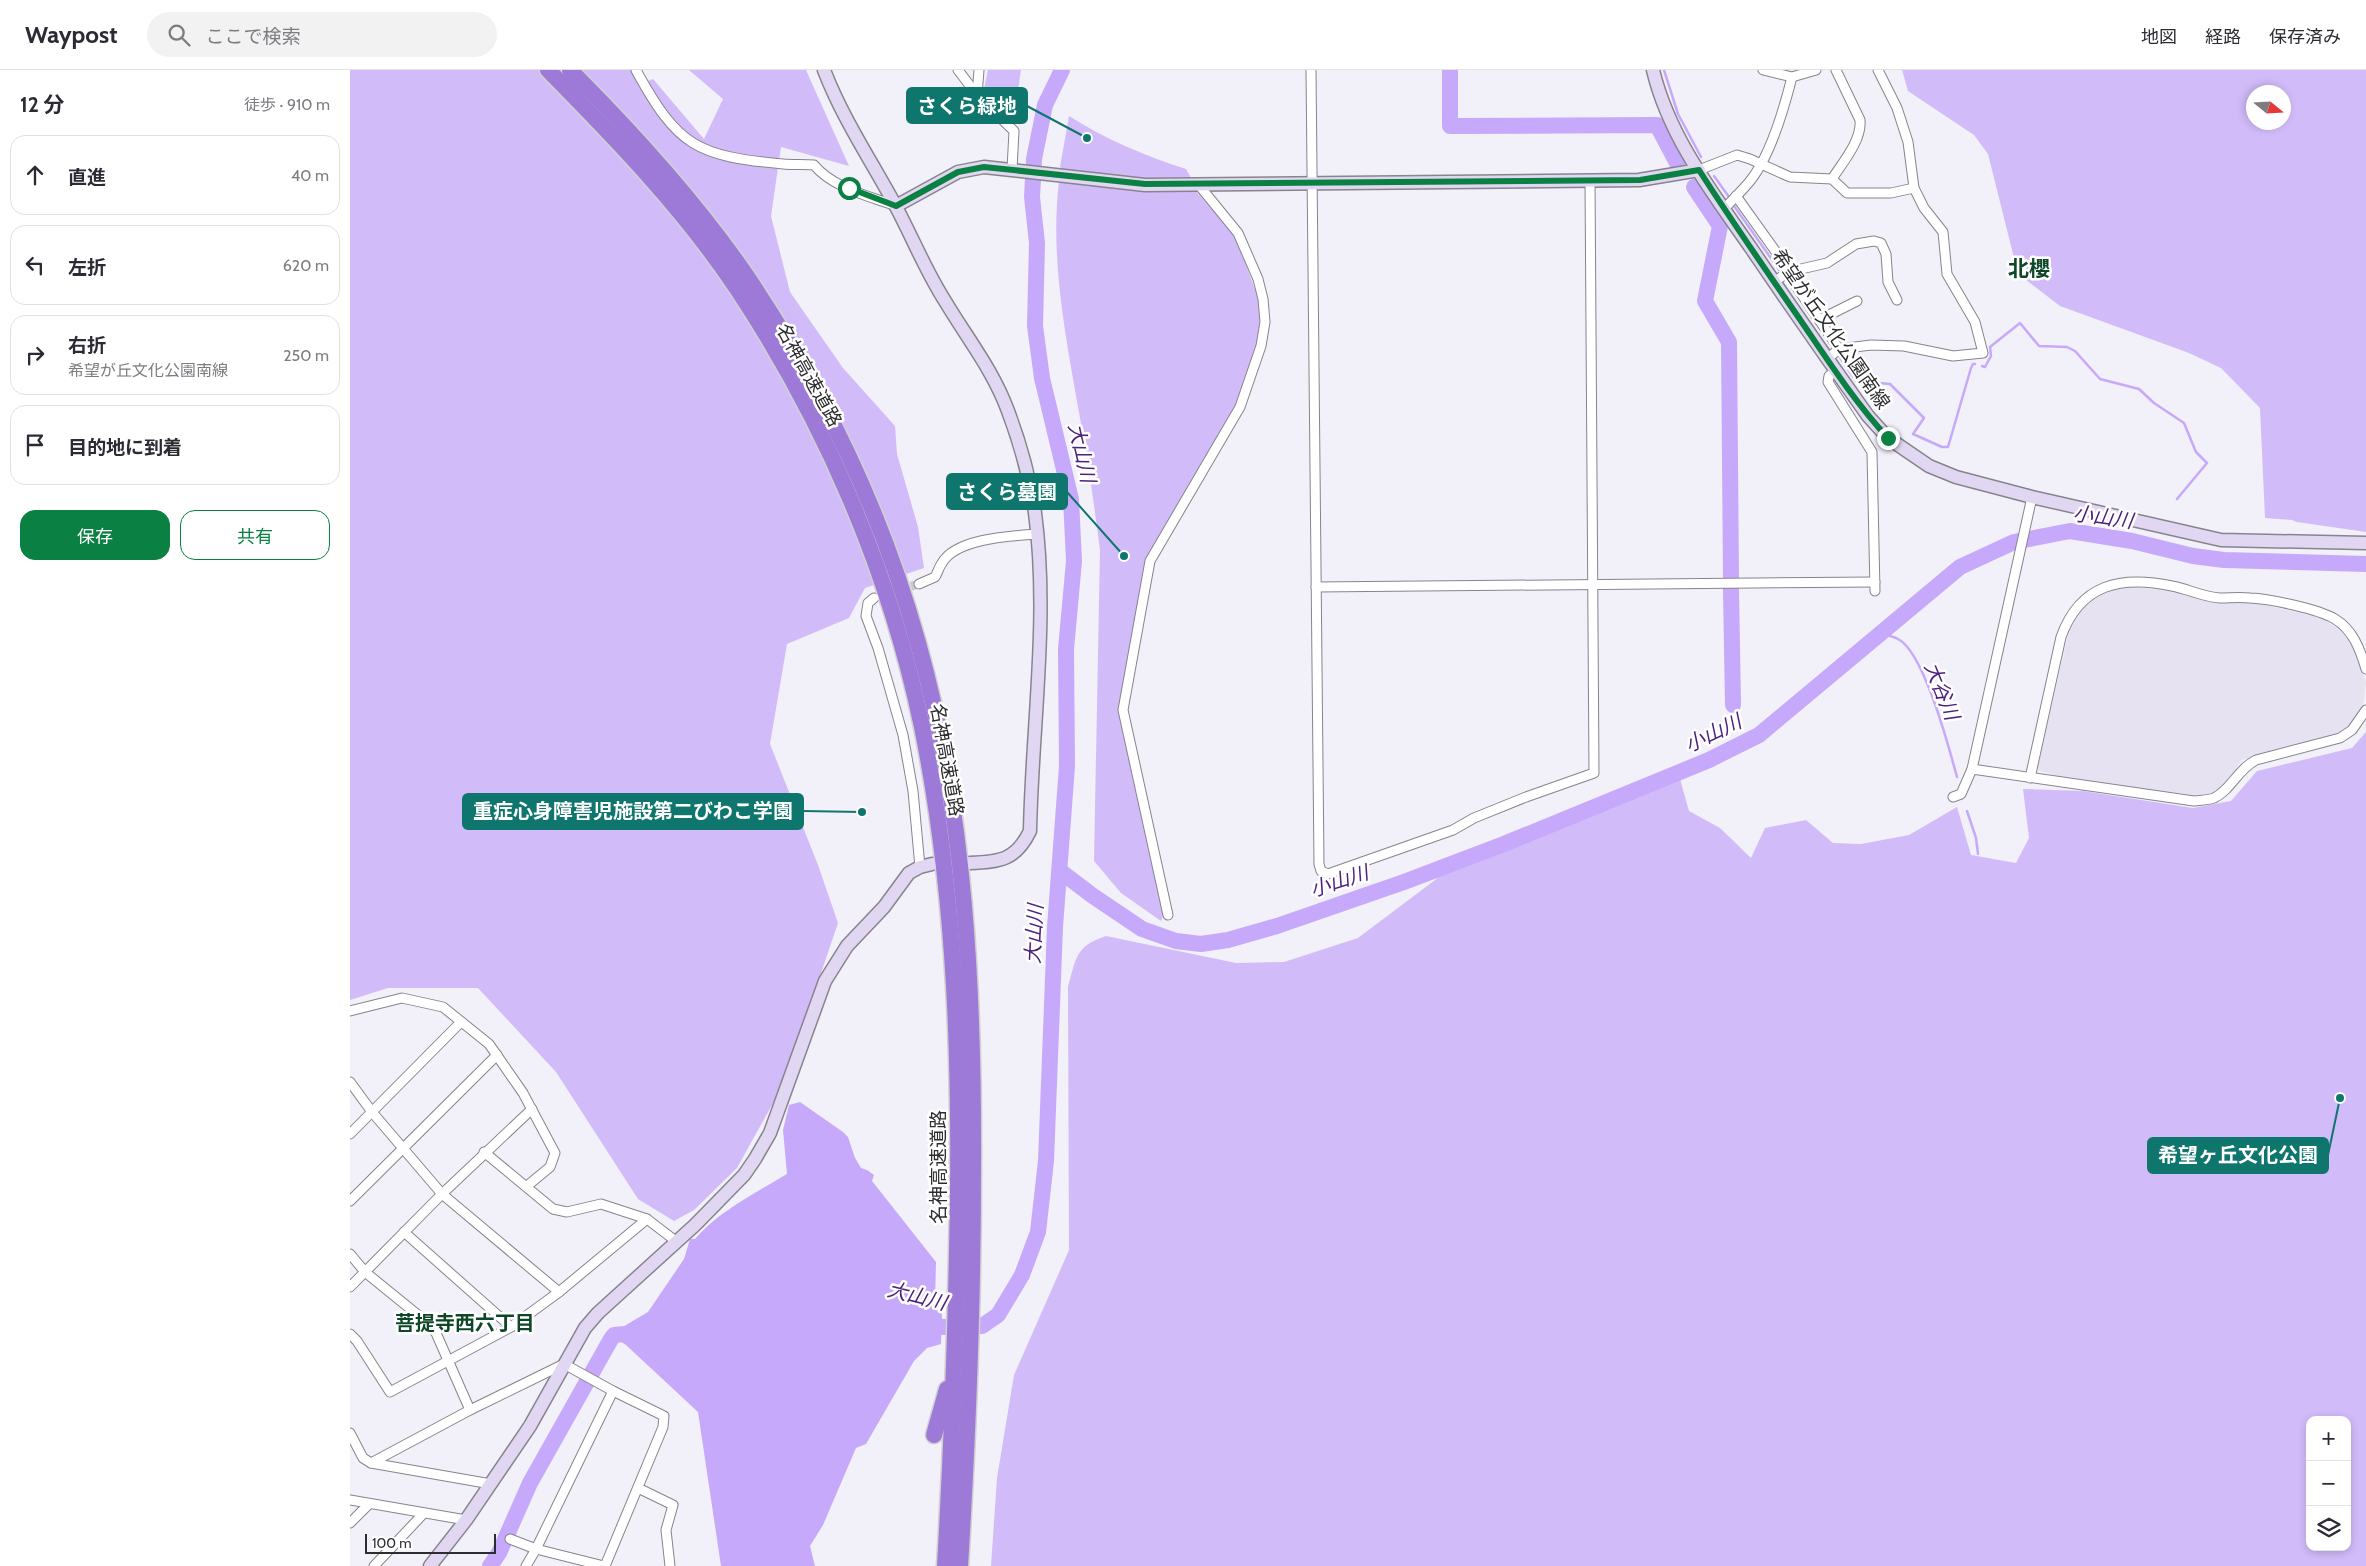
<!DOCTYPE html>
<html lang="ja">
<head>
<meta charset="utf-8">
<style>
	body { margin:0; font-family:Cabin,"Noto Sans JP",sans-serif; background:#f2f2f3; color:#2b2b33 }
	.controls { position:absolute; right:15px; bottom:15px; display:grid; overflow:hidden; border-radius:10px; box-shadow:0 2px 8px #0003 }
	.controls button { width:45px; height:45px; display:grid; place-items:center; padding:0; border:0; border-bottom:1px solid #e1e1e2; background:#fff; color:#2b2b33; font:25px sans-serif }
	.compass { position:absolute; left:1896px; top:15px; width:45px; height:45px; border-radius:50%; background:#fff; box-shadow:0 2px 8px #0003; rotate:108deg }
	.scale { position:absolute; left:15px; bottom:12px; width:131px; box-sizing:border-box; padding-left:5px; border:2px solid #2d2c2f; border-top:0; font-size:14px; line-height:18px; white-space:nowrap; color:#2d2c2f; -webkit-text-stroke:4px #fff; paint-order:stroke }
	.stop { position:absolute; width:15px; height:15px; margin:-11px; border:4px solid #0b8043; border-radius:50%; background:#fff }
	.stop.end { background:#0b8043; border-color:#fff; box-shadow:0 1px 5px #0008 }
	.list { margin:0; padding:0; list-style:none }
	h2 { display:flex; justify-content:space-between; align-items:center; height:65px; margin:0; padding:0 20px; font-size:21px }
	h2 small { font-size:16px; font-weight:400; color:#7c7c81 }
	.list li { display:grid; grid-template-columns:32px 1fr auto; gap:15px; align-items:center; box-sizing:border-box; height:80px; margin:0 10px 10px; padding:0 10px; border:1px solid #e1e1e2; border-radius:15px }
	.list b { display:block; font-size:19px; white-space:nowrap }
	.list p { margin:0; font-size:16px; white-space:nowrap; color:#7c7c81 }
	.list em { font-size:16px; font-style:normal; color:#7c7c81 }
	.actions { display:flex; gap:10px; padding:15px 20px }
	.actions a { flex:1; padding:11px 0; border:1px solid #0b8043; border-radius:15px; text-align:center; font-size:18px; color:#0b8043 }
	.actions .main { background:#0b8043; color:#fff }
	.icon { flex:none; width:28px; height:28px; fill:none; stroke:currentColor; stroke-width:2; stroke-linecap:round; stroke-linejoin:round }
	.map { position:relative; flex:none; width:2016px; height:1496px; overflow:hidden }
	header { display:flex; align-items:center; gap:30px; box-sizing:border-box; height:70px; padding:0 25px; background:#fff; border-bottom:1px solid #e1e1e2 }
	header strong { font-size:24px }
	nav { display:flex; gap:28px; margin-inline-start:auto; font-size:18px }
	.search { width:350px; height:45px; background:#f2f2f3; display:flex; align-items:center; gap:12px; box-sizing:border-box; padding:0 18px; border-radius:28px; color:#7c7c81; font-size:19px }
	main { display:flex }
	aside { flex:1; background:#fff }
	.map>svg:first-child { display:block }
</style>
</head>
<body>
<header>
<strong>Waypost</strong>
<div class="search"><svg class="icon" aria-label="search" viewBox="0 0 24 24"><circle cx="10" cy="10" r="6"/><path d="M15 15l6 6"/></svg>ここで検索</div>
<nav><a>地図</a><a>経路</a><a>保存済み</a></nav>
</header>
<main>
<aside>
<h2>12 分<small>徒歩 · 910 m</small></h2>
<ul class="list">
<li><svg class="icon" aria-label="ahead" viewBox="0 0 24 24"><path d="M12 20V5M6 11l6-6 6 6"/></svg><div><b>直進</b></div><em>40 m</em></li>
<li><svg class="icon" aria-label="left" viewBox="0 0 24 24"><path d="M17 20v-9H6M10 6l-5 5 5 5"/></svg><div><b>左折</b></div><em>620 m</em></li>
<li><svg class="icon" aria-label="right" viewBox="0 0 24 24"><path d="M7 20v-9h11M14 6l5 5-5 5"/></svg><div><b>右折</b><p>希望が丘文化公園南線</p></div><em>250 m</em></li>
<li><svg class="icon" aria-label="arrive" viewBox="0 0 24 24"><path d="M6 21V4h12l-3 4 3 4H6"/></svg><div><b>目的地に到着</b></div></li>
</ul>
<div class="actions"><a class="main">保存</a><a>共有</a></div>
</aside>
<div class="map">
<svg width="2016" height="1496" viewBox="0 0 2016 1496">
	<rect width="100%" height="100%" fill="#f2f0f9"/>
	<path fill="#e7e2f2" d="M1777,517L1817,520L1858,531L1901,532L1973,548L1992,562L2003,578L2016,612L2013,636L2000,655L1985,664L1892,690L1874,715L1863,723L1845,725L1714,708L1687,700L1722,548L1751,524Z"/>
	<g fill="#d1bcf9" fill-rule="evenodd">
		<path d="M0,0H281L290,14L303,9L354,69L373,29L339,0H456L499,96L431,77L421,146L440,222L493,298L545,356L547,384L568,457L574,498L515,518L499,548L437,574L420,674L468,795L488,853L433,1015L387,1098L344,1140L324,1151L288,1129L206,1002L128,918H38L0,930Z"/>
		<path d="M638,0H671L663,52L634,19Z"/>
		<path d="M1552,0H2016V462L1947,452L1942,450L1915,448L1910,338L1871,298L1839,283L1710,236L1676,210L1665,192L1638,84L1624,65L1558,21ZM1904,22H1934V52H1904Z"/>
		<path d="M719,46C755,69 795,86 836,99L841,108L795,110L714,101L710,97Z"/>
		<path d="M709,111L798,121H846L885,166L908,227L910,249L908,272L887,335L796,492L770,641L813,846L811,851L771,823L744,791L750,480C744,433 737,385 728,337C715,263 700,187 709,111Z"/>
		<path d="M2016,662V1496H641L647,1408L664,1305L719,1180L718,917C726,889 725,876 756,866L886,893L934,892L1008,868L1097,801L1330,709L1339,741L1370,758L1401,788L1415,758L1456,750L1483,773L1511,774L1559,765L1607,737L1621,785L1666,793L1679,768L1673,719L1733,721L1843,738L1881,731L1907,701L2002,678ZM1960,1350H1997V1477H1960Z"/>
	</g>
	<path fill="#c6a9fa" d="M450,1032L493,1062L498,1067L505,1088L511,1098L517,1100L524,1105L522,1111L586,1192L585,1233L587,1237L592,1239L591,1274L577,1278L564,1291L516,1374L506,1378L473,1455L460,1476L465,1496H371L348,1342L276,1275L265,1268L264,1262L298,1242L334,1189L340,1169H345C369,1141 406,1123 437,1104L433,1060L439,1035Z"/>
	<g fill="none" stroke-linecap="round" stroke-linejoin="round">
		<g stroke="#c6a9fa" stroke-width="2.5">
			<path d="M1314,0L1328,44L1351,87"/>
			<path d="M1364,106L1379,127"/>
			<path d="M1384,136L1430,201"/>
			<path d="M1487,283L1506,311L1540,314L1574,348L1563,364L1592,377H1598L1621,298L1623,294H1625"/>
			<path d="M1632,296L1635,297L1641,286L1640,277L1670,253L1689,276L1717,277L1725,281L1750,309L1789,319L1804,333L1834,353L1846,382L1857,393L1827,429"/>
			<path d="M1530,564C1535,565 1543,566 1548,569C1574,582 1599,678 1607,707"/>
			<path d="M1617,741L1626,768L1628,784"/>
		</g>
		<g stroke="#c6a9fa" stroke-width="16">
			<path d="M1100,0V56L1307,55L1327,93"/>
			<path d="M1344,117L1370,156L1355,231L1379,272L1381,508"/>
			<path d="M1381,519L1383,635"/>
			<path d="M710,801L743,826L792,859L826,871L851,874L878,870L927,856L1054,812L1154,774L1359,690L1409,665L1610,497L1664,472L1720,461L1782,471L1843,486L1874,490L2016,494"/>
			<path d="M571,1251L592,1257L632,1256L648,1245L672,1205L688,1162L696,1091L705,857L717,696L716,579L724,491L721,429L692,308L685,256L687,173L682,127L684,89L695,35L712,0"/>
			<path d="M140,1496L149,1483L180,1413L261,1269L264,1265L287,1263"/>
		</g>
		<path stroke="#cbc9d1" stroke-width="9" stroke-dasharray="9 4.5" stroke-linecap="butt" d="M548,520L569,514"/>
		<g stroke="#87848c" stroke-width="11">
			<g id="street">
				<path d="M286,0C328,77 347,86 433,94C443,95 454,94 464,95C483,118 519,126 546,136"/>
				<path d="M608,0L627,25L664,61L662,99"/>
				<path d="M961,0L969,794L971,801L978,804L1103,760L1124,748L1176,727L1244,703L1240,110"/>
				<path d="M1413,0L1442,7L1466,0"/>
				<path d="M627,25L629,0"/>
				<path d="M1349,100L1387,85L1400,89L1440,107L1482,109L1497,123H1541L1564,118"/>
				<path d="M1482,109C1493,92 1512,70 1510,50L1486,0"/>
				<path d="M1386,126L1434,193L1441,209L1489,279"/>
				<path d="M1374,139C1382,130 1392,121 1400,111C1421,85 1434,39 1442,7"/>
				<path d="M1424,212L1438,202L1477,193L1506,174L1524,171L1531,173L1536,184L1538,212L1547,230"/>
				<path d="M1469,250L1507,231"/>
				<path d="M1477,289L1489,279L1521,275L1554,276L1603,286L1633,283L1625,252L1597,204L1593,162L1574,138L1564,118L1558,72L1547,38L1528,0"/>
				<path d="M1486,301L1479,306L1478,312L1522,382L1525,521"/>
				<path d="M569,514L585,507C588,502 589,497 592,493C606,468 662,466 687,464"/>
				<path d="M966,517L1525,512"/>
				<path d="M524,528L518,533L516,546L528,578L553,665L563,721L570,797"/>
				<path d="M1622,699L1844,731C1850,730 1859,730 1864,728C1881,720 1887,700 1906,690L1990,668L2002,660L2016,640"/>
				<path d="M1680,708L1711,567C1730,514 1771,505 1822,516C1838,519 1853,527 1870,528C1880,528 1890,527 1900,528C1921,529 1968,539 1985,549C2003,560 2010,579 2016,599"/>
				<path d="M1603,727L1611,724L1622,699L1682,427"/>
				<path d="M818,845L773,640L800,491L890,337L911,276L915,252L913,229L908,209L888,163L848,114"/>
				<path d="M0,941L52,928L93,937L139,974L173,1023L205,1083L200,1097L177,1116"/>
				<path d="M0,1012L22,1042L92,1124L209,1222"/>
				<path d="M0,1064L111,952"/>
				<path d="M134,1082L203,1139L217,1142L251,1134L297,1149L327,1172"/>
				<path d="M0,1131L147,985"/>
				<path d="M54,1162L161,1257"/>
				<path d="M0,1184L15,1202L79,1254L86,1263L120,1340"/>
				<path d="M0,1217L92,1124L182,1039"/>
				<path d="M0,1264L7,1271L40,1322L161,1257L209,1222L297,1149"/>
				<path d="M0,1363L13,1388L21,1393L141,1414"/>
				<path d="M21,1393L120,1340L214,1294L263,1321L314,1346L313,1357L255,1496"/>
				<path d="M288,1418L323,1435L316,1460L320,1496"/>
				<path d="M0,1430L116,1450"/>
				<path d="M0,1453L19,1434"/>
				<path d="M160,1469L186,1479L254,1496"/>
				<path d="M24,1496L74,1443"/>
				<path d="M176,1496L186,1479L263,1321"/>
			</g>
		</g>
		<g stroke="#87848c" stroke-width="15">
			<g id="secondary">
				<path d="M474,0C492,47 520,89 544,133C562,166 575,200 595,231C617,268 643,300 658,341C670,373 680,409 685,443C699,548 682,656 680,761C666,790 650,792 620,793"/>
				<path d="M1303,0C1319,67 1362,122 1401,178C1439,234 1478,290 1518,346L1538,368L1579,396L1606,407L1682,427L1871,470L2016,473"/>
				<path d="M546,136L608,102L634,97L795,115L1289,110L1349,100"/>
				<path d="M80,1496L116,1450L180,1356L235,1258L248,1243L345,1155L394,1105L405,1089L420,1063L475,911L497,876L534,837L559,803L570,797L582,794"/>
			</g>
		</g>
		<g stroke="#d1d1d1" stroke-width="19">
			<g id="highway">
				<path d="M198,0C266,69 334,139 388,220C475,352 540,502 572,657C607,829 611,1006 607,1181C605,1286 601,1391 595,1496"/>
				<path d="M220,0C284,64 347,133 398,208C473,320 532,443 568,573C616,743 624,924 623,1101C623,1233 618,1364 610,1496"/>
				<path d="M584,1365L597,1319"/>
			</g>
		</g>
		<use href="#street" stroke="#fff" stroke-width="9"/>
		<use href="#secondary" stroke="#e2d7f3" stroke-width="12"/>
		<use href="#highway" stroke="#9d7ad7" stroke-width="16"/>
	</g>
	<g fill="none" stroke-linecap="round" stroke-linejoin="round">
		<path stroke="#0b8043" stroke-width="6" d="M499,118L546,136L608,102L634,97L795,114L1290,110L1349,100C1381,150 1415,199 1449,248C1477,289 1504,331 1538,368"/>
	</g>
	<g text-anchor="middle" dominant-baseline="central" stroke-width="5" stroke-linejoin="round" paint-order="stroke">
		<g font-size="19" fill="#2d2c2f" stroke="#fff">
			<text transform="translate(1481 259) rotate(55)">希望が丘文化公園南線</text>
			<text transform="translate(459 305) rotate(61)">名神高速道路</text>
			<text transform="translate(597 690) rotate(80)">名神高速道路</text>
			<text transform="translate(588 1097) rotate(-90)">名神高速道路</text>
		</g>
		<g font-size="20" font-style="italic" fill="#4c227e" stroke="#fff">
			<text transform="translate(732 383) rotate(77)">大山川</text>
			<text transform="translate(1753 447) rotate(8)">小山川</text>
			<text transform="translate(1592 621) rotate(68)">大谷川</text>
			<text transform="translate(1363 663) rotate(-26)">小山川</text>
			<text transform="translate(989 811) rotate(-18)">小山川</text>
			<text transform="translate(684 864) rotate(-87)">大山川</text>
			<text transform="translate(567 1226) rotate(14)">大山川</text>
		</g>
		<g font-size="20" font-weight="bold" fill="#0d4727" stroke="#fff">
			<text x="115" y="1253">菩提寺西六丁目</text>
		</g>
		<g font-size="21" font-weight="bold" fill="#0d4727" stroke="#fff">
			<text x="1679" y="198">北櫻</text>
		</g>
	</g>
	<path fill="none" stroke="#0f766e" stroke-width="2" d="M737 68L677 36M774 486L717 422M512 742L453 741M1990 1028L1978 1085"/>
	<g fill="#0f766e" stroke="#fff" stroke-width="2">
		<circle cx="737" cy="68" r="5"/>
		<circle cx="774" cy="486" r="5"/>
		<circle cx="512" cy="742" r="5"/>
		<circle cx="1990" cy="1028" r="5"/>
	</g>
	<g fill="#0f766e" stroke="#0f766e" stroke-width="2">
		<rect x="557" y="18" width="120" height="35" rx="5"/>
		<rect x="597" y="404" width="120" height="35" rx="5"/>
		<rect x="113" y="724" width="340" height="35" rx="5"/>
		<rect x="1798" y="1068" width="180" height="35" rx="5"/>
	</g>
	<g font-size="20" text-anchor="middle" font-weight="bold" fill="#fff">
		<text x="617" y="43">さくら緑地</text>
		<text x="657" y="429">さくら墓園</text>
		<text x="283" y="748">重症心身障害児施設第二びわこ学園</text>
		<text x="1888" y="1092">希望ヶ丘文化公園</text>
	</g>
</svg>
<div class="controls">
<button>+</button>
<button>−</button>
<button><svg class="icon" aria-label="layers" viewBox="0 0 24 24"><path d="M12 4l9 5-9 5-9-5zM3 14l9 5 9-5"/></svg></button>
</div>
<svg class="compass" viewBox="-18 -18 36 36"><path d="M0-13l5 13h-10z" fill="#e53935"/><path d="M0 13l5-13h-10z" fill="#7c7c81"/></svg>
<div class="scale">100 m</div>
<div class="stop" style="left:499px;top:118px"></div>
<div class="stop end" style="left:1538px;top:368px"></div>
</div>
</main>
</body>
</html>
